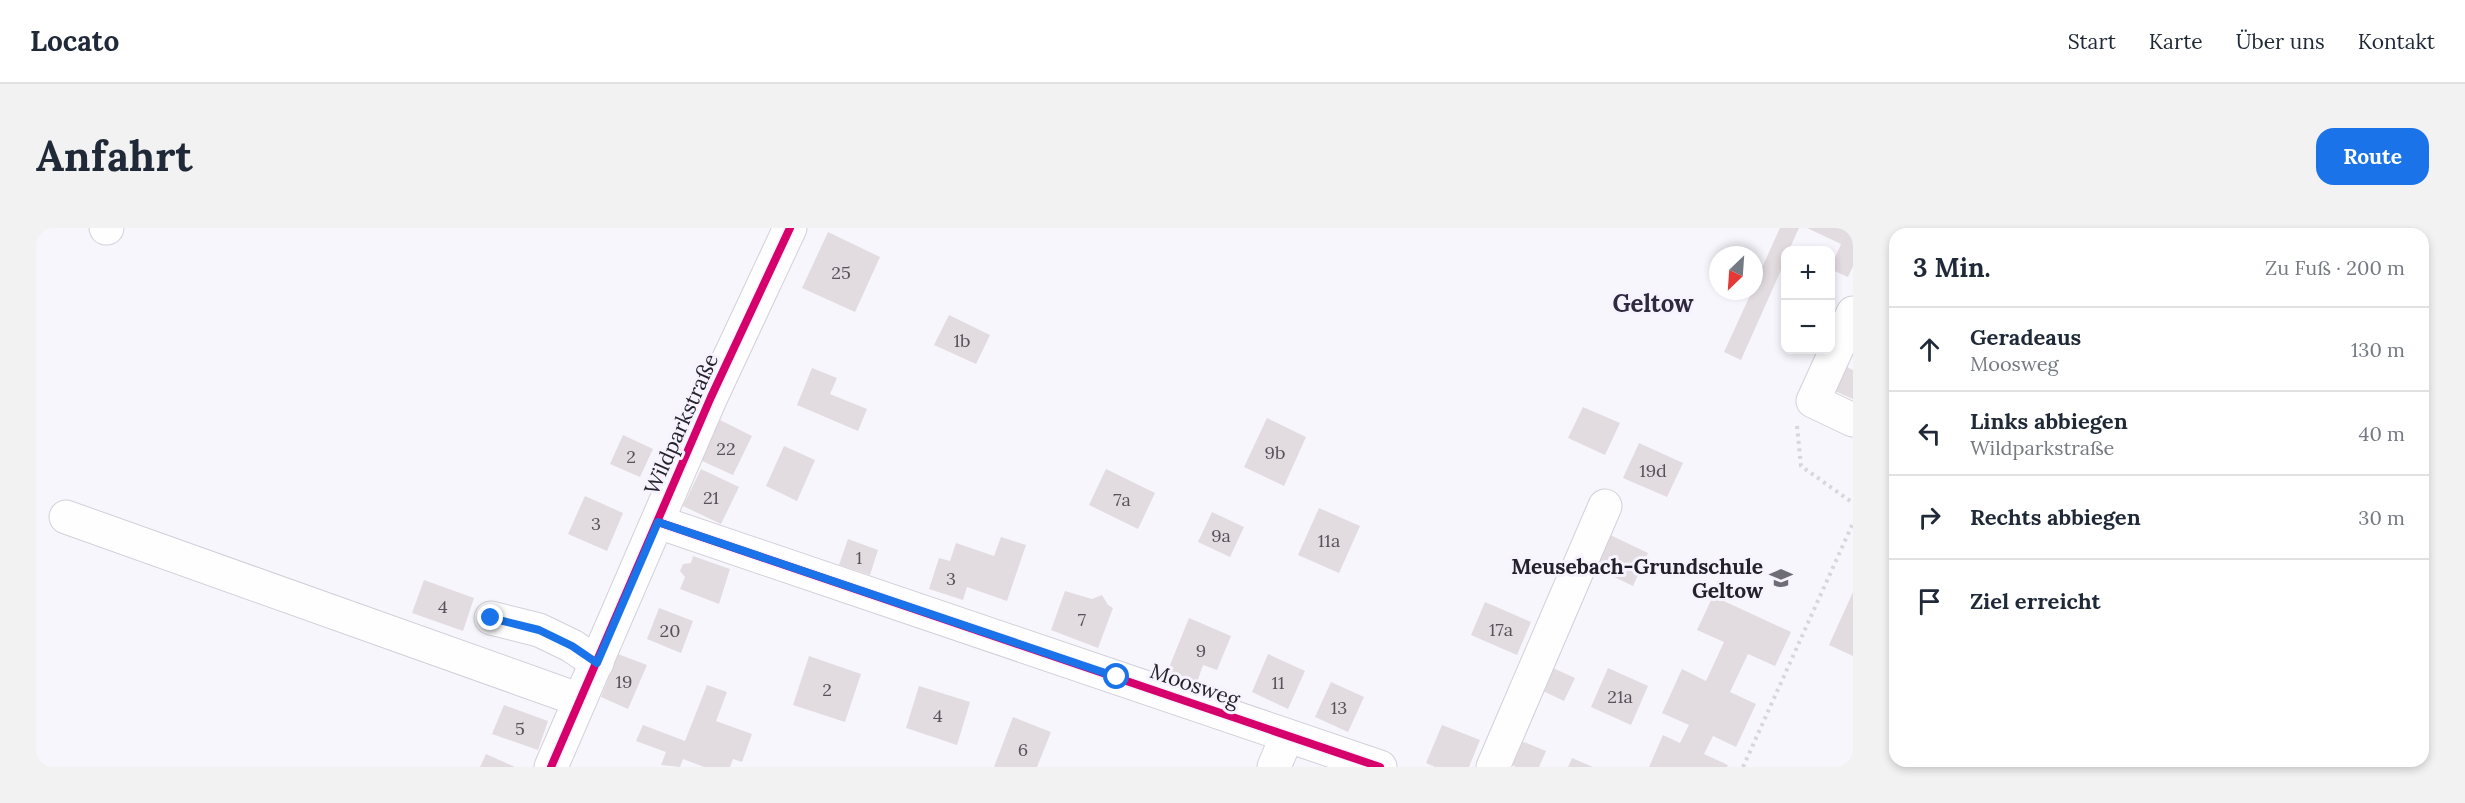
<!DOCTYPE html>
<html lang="de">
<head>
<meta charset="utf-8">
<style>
	body { margin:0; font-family:Lora,serif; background:#f2f2f3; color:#1f2937 }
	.controls { position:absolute; right:18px; top:18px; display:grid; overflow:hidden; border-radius:12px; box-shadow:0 3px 9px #0003 }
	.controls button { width:54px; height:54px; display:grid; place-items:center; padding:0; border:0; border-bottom:2px solid #e0e1e3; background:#fff; color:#1f2937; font:30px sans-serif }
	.compass { position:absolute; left:1673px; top:18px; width:54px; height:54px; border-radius:50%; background:#fff; box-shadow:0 3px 9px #0003; rotate:205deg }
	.stop { position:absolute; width:18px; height:18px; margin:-14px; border:4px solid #1a73e8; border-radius:50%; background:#fff }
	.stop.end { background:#1a73e8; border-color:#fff; box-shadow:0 2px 6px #0008 }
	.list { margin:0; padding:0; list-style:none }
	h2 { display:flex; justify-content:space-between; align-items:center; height:78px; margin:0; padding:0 24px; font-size:26px }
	h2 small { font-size:20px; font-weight:400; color:#747a83 }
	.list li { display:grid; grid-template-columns:39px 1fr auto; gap:18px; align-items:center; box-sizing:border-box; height:84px; padding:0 24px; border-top:2px solid #e0e1e3 }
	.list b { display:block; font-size:22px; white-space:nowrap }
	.list p { margin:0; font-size:20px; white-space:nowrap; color:#747a83 }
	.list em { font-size:20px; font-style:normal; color:#747a83 }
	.icon { flex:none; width:33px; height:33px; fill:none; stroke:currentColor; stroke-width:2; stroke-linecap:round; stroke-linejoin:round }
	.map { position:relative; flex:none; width:1817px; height:539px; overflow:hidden; border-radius:18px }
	header { display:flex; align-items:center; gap:36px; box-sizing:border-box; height:84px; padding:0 30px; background:#fff; border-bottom:2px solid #e0e1e3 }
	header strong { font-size:28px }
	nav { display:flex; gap:33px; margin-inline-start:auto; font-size:21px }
	.intro { display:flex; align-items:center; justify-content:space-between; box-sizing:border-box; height:144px; padding:0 36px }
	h1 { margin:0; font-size:42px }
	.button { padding:15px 27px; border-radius:18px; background:#1a73e8; color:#fff; font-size:21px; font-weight:700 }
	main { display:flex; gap:36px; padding:0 36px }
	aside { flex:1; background:#fff; border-radius:18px; box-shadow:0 3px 9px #0003 }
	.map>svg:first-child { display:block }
</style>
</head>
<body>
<header>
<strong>Locato</strong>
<nav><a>Start</a><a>Karte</a><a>Über uns</a><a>Kontakt</a></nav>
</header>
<div class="intro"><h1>Anfahrt</h1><a class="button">Route</a></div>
<main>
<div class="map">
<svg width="1817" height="539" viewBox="0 0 1817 539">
	<rect width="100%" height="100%" fill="#f7f6fc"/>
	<g fill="#e2dce1">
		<path d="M1744,0H1763L1753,22H1750V31L1705,132L1688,124L1716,63H1718V57Z"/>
		<path d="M1771,0H1817V38L1812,49L1794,41L1805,16Z"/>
		<path d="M792,4L844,29L819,84L766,60Z"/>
		<path d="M913,87L954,107L940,136L898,117Z"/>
		<path d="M1811,139L1817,142V171L1799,163Z"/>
		<path d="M776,140L801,150L794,166L831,181L822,203L761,177Z"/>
		<path d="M1547,179L1584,195L1569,227L1532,210Z"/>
		<path d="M1231,190L1270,209L1248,258L1208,239Z"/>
		<path d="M684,192L716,208L697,247L664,232Z"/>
		<path d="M587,207L617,221L604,249L574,236Z"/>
		<path d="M1603,215L1647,235L1631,269L1587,250Z"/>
		<path d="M748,218L779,232L761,273L730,258Z"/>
		<path d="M665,241L703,259L685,296L647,278Z"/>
		<path d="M1070,241L1119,265L1102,301L1053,277Z"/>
		<path d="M549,268L587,285L571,323L532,306Z"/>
		<path d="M1283,280L1324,298L1303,345L1262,327Z"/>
		<path d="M1176,284L1208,299L1194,329L1162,314Z"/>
		<path d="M1568,304L1612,325L1597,358L1553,337Z"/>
		<path d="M965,309L990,317L971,373L931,359L927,372L893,361L903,330L914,333L920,315L958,328Z"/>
		<path d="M812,311L842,322L834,347L803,337Z"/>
		<path d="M657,328L694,341L683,376L644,361L649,349L644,343L647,336L655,335Z"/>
		<path d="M388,352L438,370L427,403L376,385Z"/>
		<path d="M1029,363L1056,371L1066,367L1072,377L1077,380L1062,420L1015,402Z"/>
		<path d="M1817,364V428L1793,417Z"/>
		<path d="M1677,368L1755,404L1739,438L1712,426L1694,464L1720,476L1700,519L1677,508L1668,526L1692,537L1691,539H1613L1627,507L1644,515L1653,497L1626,485L1646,441L1670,453L1688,414L1661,402Z"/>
		<path d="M1449,374L1495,394L1481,427L1435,407Z"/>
		<path d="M623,380L657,393L645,425L611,411Z"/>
		<path d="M1153,390L1195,408L1181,442L1167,437L1161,454L1132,442Z"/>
		<path d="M582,426L611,437L592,481L565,469Z"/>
		<path d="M1232,426L1269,443L1252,481L1216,464Z"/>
		<path d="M773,428L825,446L809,494L757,477Z"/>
		<path d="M1517,440L1539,450L1528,473L1507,463Z"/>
		<path d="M1572,440L1612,458L1595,497L1555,479Z"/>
		<path d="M1295,454L1328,469L1312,504L1279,489Z"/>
		<path d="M671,457L691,464L680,493L716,506L706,534L697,531L694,539H668L647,531L644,539L625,537L630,524L600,513L607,497L649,513Z"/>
		<path d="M883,458L934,474L921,517L870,500Z"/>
		<path d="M468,477L512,493L502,522L456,506Z"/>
		<path d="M977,489L1015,504L1001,539H958Z"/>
		<path d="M1406,497L1444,512L1433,539H1399L1390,535Z"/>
		<path d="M1478,510L1510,523L1503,539H1480L1469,533Z"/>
		<path d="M450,526L479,539H444Z"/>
		<path d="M1536,530L1557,539H1532Z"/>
	</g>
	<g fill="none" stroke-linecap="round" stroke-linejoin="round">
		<g stroke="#d3d0d9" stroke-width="35">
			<g id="minor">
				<path d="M70,0H71"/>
				<path d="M1817,85L1777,173L1817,192"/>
				<path d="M30,289L544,472"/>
				<path d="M622,294L1344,539"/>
				<path d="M455,390L503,402L536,418L561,435"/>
				<path d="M515,539L675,169L754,0"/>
				<path d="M1238,539L1251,508"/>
				<path d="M1457,539L1569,278"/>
			</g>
		</g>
		<g stroke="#d7d6d9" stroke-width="4" stroke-dasharray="3 4.5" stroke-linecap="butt">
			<path d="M1761,198L1765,238L1817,275"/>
			<path d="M1707,539L1817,295"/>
		</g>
		<use href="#minor" stroke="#fefeff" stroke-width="33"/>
		<g stroke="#f6f3ff" stroke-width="11">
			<g id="cycleway">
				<path d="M622,294L1344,539"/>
				<path d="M515,539L675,169L754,0"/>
			</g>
		</g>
		<use href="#cycleway" stroke="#d6006c" stroke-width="8"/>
	</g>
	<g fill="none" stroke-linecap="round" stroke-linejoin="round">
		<path stroke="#1a73e8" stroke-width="8" d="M455,390L503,402L536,418L561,435L622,294L1081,449"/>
	</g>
	<defs>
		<g id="school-bare" transform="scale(1.8)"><path d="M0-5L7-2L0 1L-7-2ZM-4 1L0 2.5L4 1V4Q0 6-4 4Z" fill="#6e6c75" stroke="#f6f3ff" stroke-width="2.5" paint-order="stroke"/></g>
	</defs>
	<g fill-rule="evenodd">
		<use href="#school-bare" x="1745" y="350"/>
	</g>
	<g text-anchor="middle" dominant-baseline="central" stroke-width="6" stroke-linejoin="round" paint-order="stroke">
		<g font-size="18" fill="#56525b">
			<text x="805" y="44">25</text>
			<text x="926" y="112">1b</text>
			<text x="690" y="220">22</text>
			<text x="1239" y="224">9b</text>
			<text x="595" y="228">2</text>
			<text x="1617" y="242">19d</text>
			<text x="675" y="269">21</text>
			<text x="1086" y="271">7a</text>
			<text x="560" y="295">3</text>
			<text x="1185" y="307">9a</text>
			<text x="1293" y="312">11a</text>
			<text x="823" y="329">1</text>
			<text x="915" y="350">3</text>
			<text x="407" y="378">4</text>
			<text x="1046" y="391">7</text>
			<text x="1465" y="401">17a</text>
			<text x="634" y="402">20</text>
			<text x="1165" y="422">9</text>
			<text x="588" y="453">19</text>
			<text x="1242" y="454">11</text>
			<text x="791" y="461">2</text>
			<text x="1584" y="468">21a</text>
			<text x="1303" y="479">13</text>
			<text x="902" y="487">4</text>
			<text x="484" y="500">5</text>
			<text x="987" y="521">6</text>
		</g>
		<g font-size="21" fill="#24212c" stroke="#f6f3ff">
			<text transform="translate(645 196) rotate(-66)">Wildparkstraße</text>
			<text transform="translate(1159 457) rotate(19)">Moosweg</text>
		</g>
		<g font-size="21" font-weight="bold" fill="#24212c" stroke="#f6f3ff" text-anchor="end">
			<text x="1727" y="338">Meusebach-Grundschule<tspan x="1727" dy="24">Geltow</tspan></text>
		</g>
		<g font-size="24" font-weight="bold" fill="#30293f" stroke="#f6f3ff">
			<text x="1617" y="75">Geltow</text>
		</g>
	</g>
</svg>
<div class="controls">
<button>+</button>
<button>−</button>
</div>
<svg class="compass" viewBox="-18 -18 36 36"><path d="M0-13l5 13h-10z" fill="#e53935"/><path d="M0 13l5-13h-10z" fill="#747a83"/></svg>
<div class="stop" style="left:1081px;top:449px"></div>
<div class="stop end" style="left:455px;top:390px"></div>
</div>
<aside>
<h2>3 Min.<small>Zu Fuß · 200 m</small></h2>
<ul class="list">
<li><svg class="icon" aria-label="ahead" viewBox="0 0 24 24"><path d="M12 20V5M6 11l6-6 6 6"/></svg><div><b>Geradeaus</b><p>Moosweg</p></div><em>130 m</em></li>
<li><svg class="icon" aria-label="left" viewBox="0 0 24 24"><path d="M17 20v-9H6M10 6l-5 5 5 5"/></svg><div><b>Links abbiegen</b><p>Wildparkstraße</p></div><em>40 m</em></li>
<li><svg class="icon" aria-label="right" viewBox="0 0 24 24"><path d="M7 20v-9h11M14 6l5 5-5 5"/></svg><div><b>Rechts abbiegen</b></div><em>30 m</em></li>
<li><svg class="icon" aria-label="arrive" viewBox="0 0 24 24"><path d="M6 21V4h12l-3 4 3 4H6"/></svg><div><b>Ziel erreicht</b></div></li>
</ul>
</aside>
</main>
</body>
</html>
